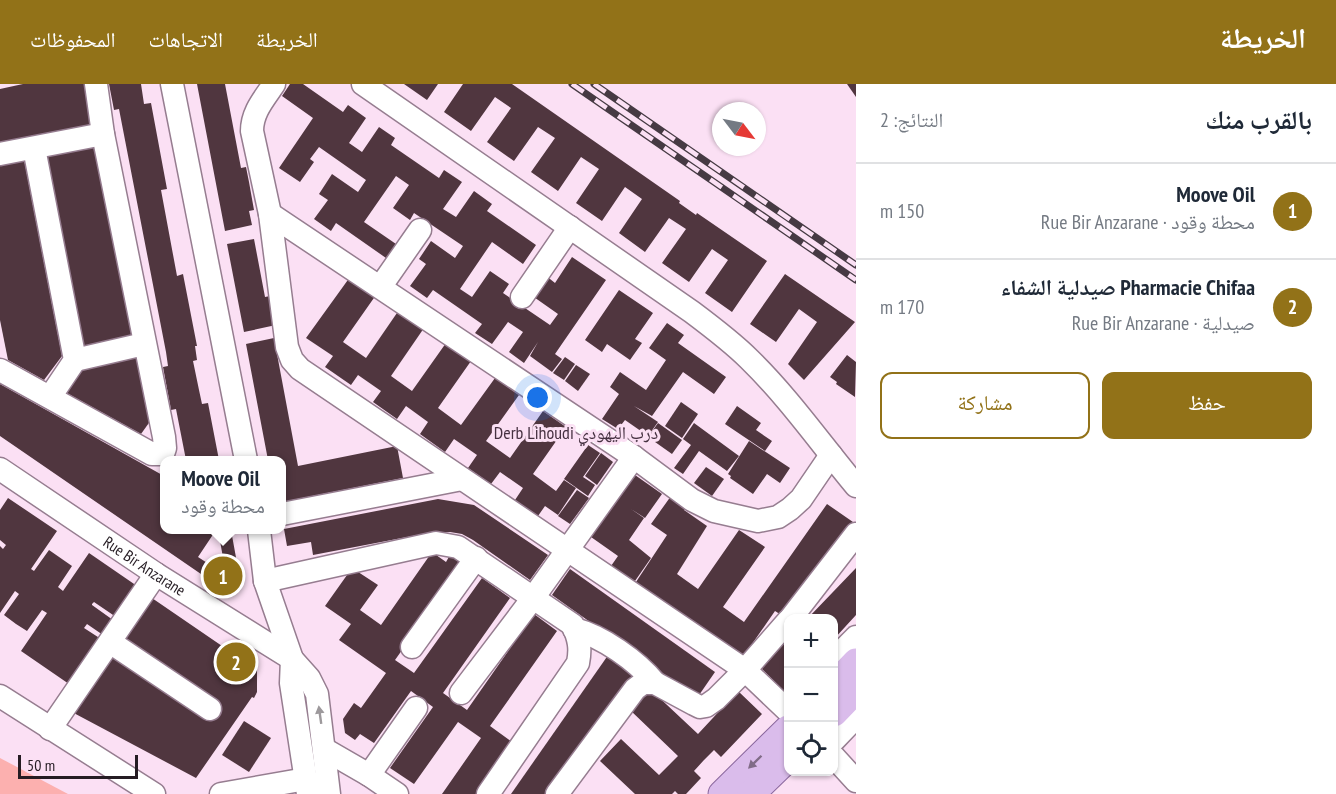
<!DOCTYPE html>
<html lang="ar">
<head>
<meta charset="utf-8">
<style>
	body { margin:0; font-family:"PT Sans Narrow","Noto Naskh Arabic",sans-serif; background:#f6f6f7; color:#1f2937; direction:rtl }
	.controls { position:absolute; right:18px; bottom:18px; display:grid; overflow:hidden; border-radius:12px; box-shadow:0 2px 4px #0004 }
	.controls button { width:54px; height:54px; display:grid; place-items:center; padding:0; border:0; border-bottom:2px solid #e0e1e3; background:#fff; color:#1f2937; font:30px sans-serif }
	.compass { position:absolute; left:712px; top:18px; width:54px; height:54px; border-radius:50%; background:#fff; box-shadow:0 2px 4px #0004; rotate:122deg }
	.scale { position:absolute; left:18px; bottom:15px; width:120px; box-sizing:border-box; padding-left:6px; border:3px solid #251c23; border-top:0; font-size:16px; line-height:21px; white-space:nowrap; color:#251c23; -webkit-text-stroke:4px #fbe0f4; paint-order:stroke }
	.you { position:absolute; left:538px; top:314px; width:21px; height:21px; margin:-15px; border:4px solid #fff; border-radius:50%; background:#1a73e8; box-shadow:0 0 0 9px #1a73e833 }
	.badge { display:grid; place-items:center; width:39px; height:39px; border-radius:50%; background:#927218; color:#fff; font-size:20px; font-weight:700 }
	.pin { position:absolute; translate:-50% -50%; border:3px solid #fff; box-shadow:0 2px 6px #0006 }
	.popup { position:absolute; left:160px; top:372px; width:126px; height:78px; box-sizing:border-box; display:grid; place-content:center; border-radius:12px; background:#fff; filter:drop-shadow(0 2px 4px #0005); font-size:20px; white-space:nowrap; color:#747a83 }
	.popup b { font-size:22px; color:#1f2937 }
	.popup::after { content:''; position:absolute; left:50%; top:100%; margin-left:-12px; border:12px solid transparent; border-top-color:#fff }
	.list { margin:0; padding:0; list-style:none }
	h2 { display:flex; justify-content:space-between; align-items:center; height:78px; margin:0; padding:0 24px; font-size:26px }
	h2 small { font-size:20px; font-weight:400; color:#747a83 }
	.list li { display:grid; grid-template-columns:39px 1fr auto; gap:18px; align-items:center; box-sizing:border-box; height:96px; padding:0 24px; border-top:2px solid #e0e1e3 }
	.list b { display:block; font-size:22px; white-space:nowrap }
	.list p { margin:0; font-size:20px; white-space:nowrap; color:#747a83 }
	.list em { font-size:20px; font-style:normal; color:#747a83 }
	.actions { display:flex; gap:12px; padding:18px 24px }
	.actions a { flex:1; padding:14px 0; border:2px solid #927218; border-radius:12px; text-align:center; font-size:21px; color:#927218 }
	.actions .main { background:#927218; color:#fff }
	.icon { flex:none; width:33px; height:33px; fill:none; stroke:currentColor; stroke-width:2; stroke-linecap:round; stroke-linejoin:round }
	.map { position:relative; flex:none; width:856px; height:710px; overflow:hidden; direction:ltr }
	header { display:flex; align-items:center; gap:36px; box-sizing:border-box; height:84px; padding:0 30px; background:#927218; color:#fff }
	header strong { font-size:28px }
	nav { display:flex; gap:33px; margin-inline-start:auto; font-size:21px }
	main { display:flex }
	aside { flex:1; background:#fff }
	.map>svg:first-child { display:block }
</style>
</head>
<body>
<header>
<strong>الخريطة</strong>
<nav><a>الخريطة</a><a>الاتجاهات</a><a>المحفوظات</a></nav>
</header>
<main>
<aside>
<h2>بالقرب منك<small>النتائج: 2</small></h2>
<ul class="list">
<li><span class="badge">1</span><div><b>Moove Oil</b><p>محطة وقود · Rue Bir Anzarane</p></div><em>150 m</em></li>
<li><span class="badge">2</span><div><b>Pharmacie Chifaa صيدلية الشفاء</b><p>صيدلية · Rue Bir Anzarane</p></div><em>170 m</em></li>
</ul>
<div class="actions"><a class="main">حفظ</a><a>مشاركة</a></div>
</aside>
<div class="map">
<svg width="856" height="710" viewBox="0 0 856 710">
	<rect width="100%" height="100%" fill="#fbe0f4"/>
	<path fill="#fcb0af" d="M0,674L68,710H0Z"/>
	<g fill="#50363f">
		<path d="M23,0H86L94,40L0,58V5Z"/>
		<path d="M109,0H141L144,20L151,19L167,105L161,106L177,192L183,190L197,262H195L197,276L193,277L199,306L202,320L208,319L219,376H186L176,325L171,326L163,283L168,282L166,268L119,25L114,26Z"/>
		<path d="M197,0H225L241,84L246,83L249,98L254,126L249,127L252,141L225,147Z"/>
		<path d="M290,0H303L343,28L348,21L366,34L349,59L362,68L379,43L395,54L391,61L439,94L444,86L462,98L443,125L456,133L474,107L492,120L487,127L536,161L523,180L492,158L460,205L472,213L490,187L509,200L503,209L550,241L558,230L531,211L545,191L555,199L572,173L606,196L555,270L562,275L552,288L530,272L538,258L524,279L509,268L523,248L508,238L492,260L475,249L482,240L433,206L427,214L410,202L426,180L419,175L431,157L455,174L463,162L414,129L410,136L393,124L409,101L396,92L364,138L396,160L386,174L336,139L331,147L314,135L328,116L319,110L332,90L358,108L366,96L319,63L310,75L314,78L300,98L279,84L313,34L282,12Z"/>
		<path d="M404,0H438L427,16Z"/>
		<path d="M463,0H512L680,117L679,119L696,131L697,129L767,177L732,228L705,209L728,176L712,165L689,198L662,179L686,145L669,134L645,168L619,149L642,115L625,103L602,137L576,119L599,85L581,73L558,107L531,88L555,54L538,43L514,77L487,58L511,24L495,13L471,47L444,28Z"/>
		<path d="M847,0H856V13Z"/>
		<path d="M98,60L135,253L82,264L44,71Z"/>
		<path d="M24,75L62,272L44,296L8,276L0,236V79Z"/>
		<path d="M254,155L265,213L270,212L276,241L244,248L227,160Z"/>
		<path d="M785,190L855,238L804,296L788,280L817,238L799,225L776,258L750,240Z"/>
		<path d="M350,193L376,211L343,258L366,274L399,226L424,244L391,292L412,307L446,259L471,277L438,324L461,341L495,294L519,311L486,357L510,374L543,327L566,343L533,390L556,407L564,396L576,404L558,431L545,422L538,432L515,416L523,404L500,388L491,400L468,384L477,371L454,355L445,368L420,350L428,338L406,322L397,335L373,318L381,307L358,291L351,301L325,283L333,272L306,254Z"/>
		<path d="M619,206L653,229L635,255L642,259L630,276L607,260L602,268L585,256Z"/>
		<path d="M667,239L684,251L678,259L726,293L714,310L683,288L652,332L634,322L658,338L648,352L625,336L618,345L602,335L619,310L610,303L620,288L646,306L666,276L649,264Z"/>
		<path d="M274,254L298,382L397,362L403,394L282,418V376H268L246,260Z"/>
		<path d="M847,271L856,278L855,313L836,300L837,298L830,293Z"/>
		<path d="M139,273L151,336L141,350L63,307L79,285Z"/>
		<path d="M565,273L575,280L564,296L553,289Z"/>
		<path d="M576,281L590,290L578,307L565,297Z"/>
		<path d="M0,300L164,392V446H216L198,473L218,486L224,479L218,446H231L237,479L239,478L242,490H239L242,502L233,512L0,352Z"/>
		<path d="M681,318L698,330L682,354L665,342Z"/>
		<path d="M737,322L761,339L756,346L772,357L765,367L725,340Z"/>
		<path d="M658,339L682,356L672,370L648,353Z"/>
		<path d="M694,339L739,372L727,387L699,367L683,390L674,384L691,361L683,355Z"/>
		<path d="M749,357L790,384L780,399L767,390L753,410L730,394L731,392L728,390Z"/>
		<path d="M588,361L600,369L583,393L595,401L588,412L564,395Z"/>
		<path d="M601,369L613,378L597,401L585,392Z"/>
		<path d="M706,383L724,395L712,412L694,399Z"/>
		<path d="M635,391L662,410L645,434L631,425L644,434L629,456L651,474L635,497L611,482L618,472L591,453Z"/>
		<path d="M577,406L589,414L570,440L558,432Z"/>
		<path d="M671,412L686,423L684,426L707,442L677,490L698,505L739,446L765,463L723,523L744,538L827,420L853,438L786,534L775,527L743,573L636,498L667,451L651,440Z"/>
		<path d="M8,414L57,447L31,485L34,487L49,466L72,482L58,503L63,507L89,469L137,502L116,533L94,518L92,520V521L113,536L103,551L87,540L84,544L101,555L69,600L21,567L47,529L42,526L27,547L16,540L4,531L19,510L15,507L0,529V462L3,465L6,461L0,456V426Z"/>
		<path d="M438,415L474,421L548,471L530,496L473,456L462,450L450,448L423,450L313,471L311,458L287,462L284,445Z"/>
		<path d="M432,468L446,478L450,471L463,480L395,576L414,589L482,494L510,514L443,609L467,626L534,530L557,547L490,642L515,660L480,710H442L481,654L458,638L414,700L390,684L433,623L411,607L374,659L360,650L355,656L345,649L343,635L354,619L361,624L386,589L339,556L351,540L325,522L352,484L378,501L360,526L381,541Z"/>
		<path d="M856,484V531L834,555V534H808Z"/>
		<path d="M570,485L715,588L697,614L552,511Z"/>
		<path d="M149,512L257,586V608L254,614L252,613L196,694L70,627L110,569L207,635L218,619L121,553Z"/>
		<path d="M788,555V602L784,607L761,584Z"/>
		<path d="M611,567L637,585L549,710H511Z"/>
		<path d="M650,605L698,650L738,607L762,630L721,673L714,666L704,676L694,687L701,694L686,710H678L675,707L672,710H635L600,677L621,655L659,691L678,672L630,626Z"/>
		<path d="M244,637L271,654L249,688L222,671Z"/>
	</g>
	<g fill="none" stroke-linecap="round" stroke-linejoin="round">
		<g stroke="#967d90" stroke-width="25">
			<g id="minor">
				<path d="M172,0L246,376"/>
				<path d="M274,0C264,15 252,28 252,47L270,130L287,263L292,276L300,285L745,586L788,627"/>
				<path d="M363,0L692,228C712,243 732,258 749,275C789,314 821,360 856,402"/>
				<path d="M34,64L75,276L50,313"/>
				<path d="M0,70L103,50"/>
				<path d="M270,130L634,373L692,416L714,427L758,437L778,433L790,425L801,415L831,371"/>
				<path d="M381,202L420,146"/>
				<path d="M522,213L570,143"/>
				<path d="M75,276L144,260"/>
				<path d="M0,286L152,370H163L165,364L164,353L103,50L96,0"/>
				<path id="s1" d="M0,385L156,490L292,575L309,594L317,610L329,710"/>
				<path d="M282,430L462,395"/>
				<path d="M259,446L265,497L292,575L291,599L308,710"/>
				<path d="M265,497L436,459L458,463L573,541C579,555 581,564 578,579L488,710"/>
				<path d="M791,534L856,450"/>
				<path d="M574,545C602,552 637,577 655,599"/>
				<path d="M110,558L210,625"/>
				<path d="M412,563L476,474"/>
				<path d="M834,575L856,553"/>
				<path d="M461,609L533,514L634,373"/>
				<path d="M0,612L154,710"/>
				<path d="M50,645L156,490"/>
				<path d="M834,656L856,633"/>
				<path d="M324,665L369,691L397,710"/>
				<path d="M834,673L856,697"/>
				<path d="M369,691L416,624"/>
				<path d="M221,710L306,695"/>
				<path d="M557,710L635,605L643,599H655L694,620L700,623L706,622L716,615L745,586L788,537"/>
			</g>
		</g>
		<g stroke="#8a679d" stroke-width="29">
			<g id="major">
				<path d="M834,601L856,578"/>
				<path d="M834,629L856,606"/>
				<path d="M722,710L788,645"/>
				<path d="M751,710L788,674"/>
			</g>
		</g>
		<use href="#minor" stroke="#fff" stroke-width="22"/>
		<use href="#major" stroke="#dabceb" stroke-width="27"/>
		<g stroke="#463a43" stroke-width="7">
			<g id="rail">
				<path d="M572,0L856,196"/>
				<path d="M594,0L856,181"/>
			</g>
		</g>
		<use href="#rail" stroke="#fbe0f4" stroke-width="4.5" stroke-dasharray="14" stroke-linecap="butt"/>
	</g>
	<defs><path id="oneway-solid" d="M-6-.8H1V-3.2L6.5 0L1 3.2V.8H-6Z" transform="scale(1.5)"/></defs>
	<use fill="#9d999c" href="#oneway-solid" transform="translate(320 631) rotate(-98)"/>
	<use fill="#806c87" href="#oneway-solid" transform="translate(755 678) rotate(136)"/>
	<g text-anchor="middle" dominant-baseline="central" stroke-width="6" stroke-linejoin="round" paint-order="stroke">
		<g font-size="16" fill="#251c23" stroke="#fbe0f4">
			<text stroke="none"><textPath href="#s1" startOffset="174">Rue Bir Anzarane</textPath></text>
		</g>
		<g font-size="18" fill="#463141" stroke="#fbe0f4">
			<text x="576" y="348">Derb Lihoudi درب اليهودي</text>
		</g>
	</g>
</svg>
<div class="controls">
<button>+</button>
<button>−</button>
<button><svg class="icon" aria-label="locate" viewBox="0 0 24 24"><circle cx="12" cy="12" r="6"/><path d="M12 2v4M12 18v4M2 12h4M18 12h4"/></svg></button>
</div>
<svg class="compass" viewBox="-18 -18 36 36"><path d="M0-13l5 13h-10z" fill="#e53935"/><path d="M0 13l5-13h-10z" fill="#747a83"/></svg>
<div class="scale">50 m</div>
<div class="you"></div>
<div class="pin badge" style="left:223px;top:492px">1</div>
<div class="popup"><b>Moove Oil</b>محطة وقود</div>
<div class="pin badge" style="left:236px;top:578px">2</div>
</div>
</main>
</body>
</html>
